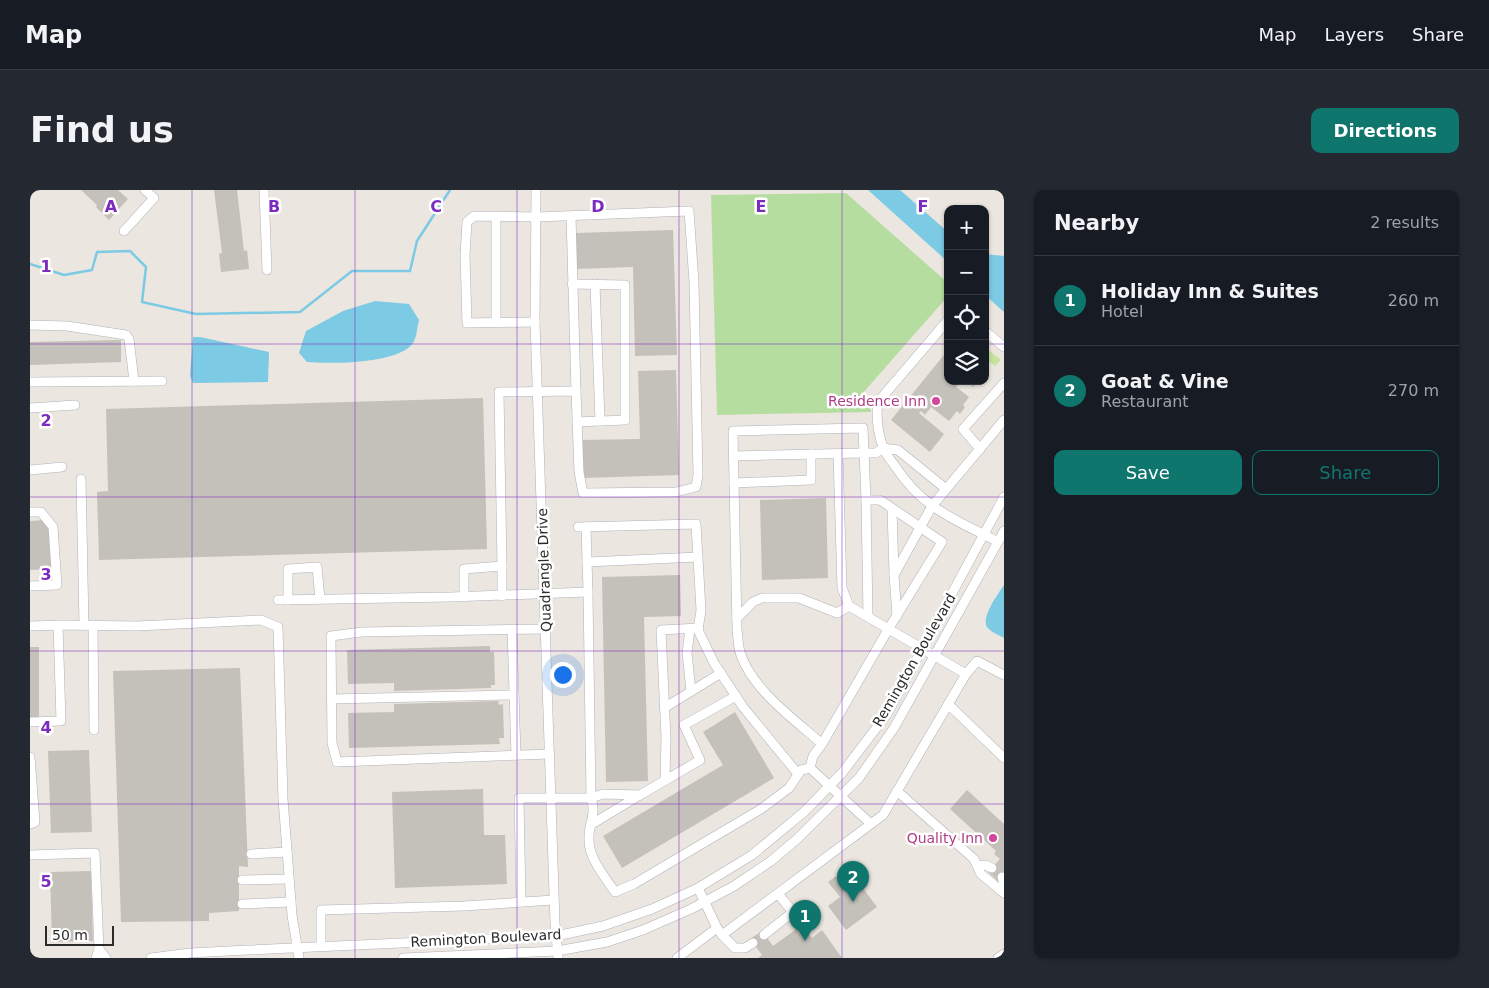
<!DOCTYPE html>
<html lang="en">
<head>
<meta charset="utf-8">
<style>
	body { margin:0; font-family:"DejaVu Sans",sans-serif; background:#242831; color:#f1f3f6 }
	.controls { position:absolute; right:15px; top:15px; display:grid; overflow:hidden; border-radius:10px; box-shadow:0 1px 4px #0004 }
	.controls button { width:45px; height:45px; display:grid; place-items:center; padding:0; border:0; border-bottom:1px solid #363941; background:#171b24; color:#f1f3f6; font:25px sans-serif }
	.scale { position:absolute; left:15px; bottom:12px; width:69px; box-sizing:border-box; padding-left:5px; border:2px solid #2b2b2b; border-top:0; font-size:14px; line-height:18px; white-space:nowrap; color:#2b2b2b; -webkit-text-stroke:4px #fff; paint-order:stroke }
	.you { position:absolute; left:532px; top:484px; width:18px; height:18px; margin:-12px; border:4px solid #fff; border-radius:50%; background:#1a73e8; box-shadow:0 0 0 8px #1a73e833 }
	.badge { display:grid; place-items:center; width:32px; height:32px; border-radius:50%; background:#0f766e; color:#fff; font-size:16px; font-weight:700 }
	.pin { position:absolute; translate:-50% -41px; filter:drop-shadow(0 1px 2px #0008) }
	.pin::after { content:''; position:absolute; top:26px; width:18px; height:15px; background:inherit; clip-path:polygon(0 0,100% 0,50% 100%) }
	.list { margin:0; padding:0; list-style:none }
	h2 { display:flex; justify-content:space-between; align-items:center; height:65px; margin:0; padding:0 20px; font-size:21px }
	h2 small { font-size:16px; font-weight:400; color:#9ea1a6 }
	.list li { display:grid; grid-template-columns:32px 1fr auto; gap:15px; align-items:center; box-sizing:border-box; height:90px; padding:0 20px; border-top:1px solid #363941 }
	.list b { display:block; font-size:19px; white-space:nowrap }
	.list p { margin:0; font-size:16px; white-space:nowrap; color:#9ea1a6 }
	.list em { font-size:16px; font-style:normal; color:#9ea1a6 }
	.actions { display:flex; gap:10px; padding:15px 20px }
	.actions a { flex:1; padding:11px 0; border:1px solid #0f766e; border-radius:10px; text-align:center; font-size:18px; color:#0f766e }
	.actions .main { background:#0f766e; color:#fff }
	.icon { flex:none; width:28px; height:28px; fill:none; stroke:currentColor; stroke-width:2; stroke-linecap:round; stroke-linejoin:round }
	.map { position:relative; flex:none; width:974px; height:768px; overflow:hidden; border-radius:10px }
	header { display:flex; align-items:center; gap:30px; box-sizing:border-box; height:70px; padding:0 25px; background:#171b24; border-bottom:1px solid #363941 }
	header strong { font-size:24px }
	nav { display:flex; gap:28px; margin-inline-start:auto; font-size:18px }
	.intro { display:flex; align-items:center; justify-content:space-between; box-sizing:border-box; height:120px; padding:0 30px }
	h1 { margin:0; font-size:35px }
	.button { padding:12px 22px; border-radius:10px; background:#0f766e; color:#fff; font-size:18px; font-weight:700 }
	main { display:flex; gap:30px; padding:0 30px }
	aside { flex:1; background:#171b24; border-radius:10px; box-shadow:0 1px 4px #0004 }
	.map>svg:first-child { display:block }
</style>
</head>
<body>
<header>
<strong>Map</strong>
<nav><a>Map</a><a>Layers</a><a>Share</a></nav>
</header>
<div class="intro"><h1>Find us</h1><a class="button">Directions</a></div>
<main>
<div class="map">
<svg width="974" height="768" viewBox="0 0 974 768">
	<rect width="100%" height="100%" fill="#ebe6df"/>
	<path fill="#b6dda0" d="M816,3L918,93V106L832,204L840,213L841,222L687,225L681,5Z"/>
	<path fill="#c7e39d" d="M955,157L971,170L965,176L955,168Z"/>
	<g fill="#7ccae3">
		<path d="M838,0H870L918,42V72Z"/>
		<path d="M955,64L974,66V122L955,105Z"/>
		<path d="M345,111L379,114L389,130C387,137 387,147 383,153C369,174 300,174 277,172L269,163L276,141L313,121Z"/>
		<path d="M163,147H170L239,162L238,192L163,193L160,186Z"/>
		<path d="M974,395V448C969,445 961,442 957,437C951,427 968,404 974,395Z"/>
	</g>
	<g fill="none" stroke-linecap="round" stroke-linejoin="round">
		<path stroke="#7ccae3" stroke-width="2.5" d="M0,74L34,85L62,80L67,62L100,61L116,77L112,112L166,124L270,122L322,81H380L387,51L420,0"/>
	</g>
	<g fill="#c4c0ba">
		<path d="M51,0H88L98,9L79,30L66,17L67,15Z"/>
		<path d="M184,0H207L214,61L217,60L219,79L191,82L189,64L192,63Z"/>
		<path d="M643,40L647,165L605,166L603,77L546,79L545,43Z"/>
		<path d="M91,150V172L0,175V152Z"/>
		<path d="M918,160V191H931L926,197L939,207L933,215L935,217L930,224L927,221L919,231L901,217L895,225L891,221L889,223L914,244L900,262L861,230Z"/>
		<path d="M646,180L649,285L553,288L552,250L610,249L608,181Z"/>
		<path d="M937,191H951L947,195L946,194L943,197Z"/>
		<path d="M453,208L457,359L69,370L67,302L78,301L76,219Z"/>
		<path d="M796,308L798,388L732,390L730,310Z"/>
		<path d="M14,330L20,343L21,379L0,380V331Z"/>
		<path d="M650,385L651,426L614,427L618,591L576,592L572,387Z"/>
		<path d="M460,456V462H464L465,495H461V498L364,501V493L318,494L317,460Z"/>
		<rect x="0" y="457" width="9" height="70"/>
		<path d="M210,478L218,677L209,676V721L179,723V731L91,732L83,481Z"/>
		<path d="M468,511L469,515L473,514L474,548H469L470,554L319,558L318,523L364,522V514Z"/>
		<path d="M705,522L744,588L592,678L573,646L693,575L673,542Z"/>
		<path d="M59,560L62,642L21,643L18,561Z"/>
		<path d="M453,599L454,645H475L477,694L365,698L362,602Z"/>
		<path d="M937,600L974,634V684L968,691L958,682L970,669L964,664L966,661L920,619Z"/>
		<path d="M61,681L63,751L22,752L20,682Z"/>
		<path d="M806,686L817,701L829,693L847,717L816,740L798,716L810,707L798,692Z"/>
		<path d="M772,735L782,748L792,740L812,768H728L732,765L720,749L732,741L743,756Z"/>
	</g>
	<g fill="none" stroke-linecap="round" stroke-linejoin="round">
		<g stroke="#afb1ba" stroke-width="10">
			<g id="minor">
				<path d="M234,0L237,80"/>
				<path d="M506,0L505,132L525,733L528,768"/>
				<path d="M466,26V133"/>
				<path d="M541,26L546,201"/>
				<path d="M94,41L124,8L115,0"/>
				<path d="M542,94L595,95V230L547,232"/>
				<path d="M565,94L570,231"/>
				<path d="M918,130L848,212C846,226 848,243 853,257C855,264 861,270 865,276C893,319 925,329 968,352"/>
				<path d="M0,135L37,136L96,145L99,149L104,191"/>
				<path d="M955,141L974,157"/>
				<path d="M0,192L132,191"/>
				<path d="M0,218L45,215"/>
				<path d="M950,259L933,239L974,193"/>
				<path d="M703,266L833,263H846L853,258L868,260L916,299"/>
				<path d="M0,280L32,277"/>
				<path d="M51,289L54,435"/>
				<path d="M704,293L781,290V264"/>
				<path d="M836,310L838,426"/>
				<path d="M862,319L864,384"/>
				<path d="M0,322H11L23,337L27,395L0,396"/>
				<path d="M548,337L666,334L671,420L668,440L684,473L713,517L768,584"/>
				<path d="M557,372L668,367"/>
				<path d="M472,376L469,202L546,201L549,282L553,303L646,302L666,297L668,285L664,92L659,21L507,27L444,26L437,32L435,65L437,133L505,132"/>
				<path d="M558,402L561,608L573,604L610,605L670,570L654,535L706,506"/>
				<path d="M434,407V379L472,376V406"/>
				<path d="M248,410L421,407L558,402L556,337"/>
				<path d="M258,410V379L287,377L290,409"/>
				<path d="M867,426L864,385L902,316L974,230"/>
				<path d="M707,428L723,412L732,408H769L807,423L819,416"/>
				<path d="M63,435L64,540"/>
				<path d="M0,436L34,435L107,436L231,430L248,437L253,609L262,725L269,768"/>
				<path d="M515,439L332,442L301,446L302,553L307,572L520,564"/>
				<path d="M660,439L657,463L661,501"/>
				<path d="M482,440L486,565"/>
				<path d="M936,484L947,471L974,485"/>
				<path d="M301,509L484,505"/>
				<path d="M918,514L974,568"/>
				<path d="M634,518L691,483"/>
				<path d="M0,532L31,531L28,435"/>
				<path d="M792,554C765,530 721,499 710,462C708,455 708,447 707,439L703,241L833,238L836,310H850L912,352L859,438L792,554L783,566L780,578L841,634"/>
				<path d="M0,567L5,632L0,634"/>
				<path d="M635,590L636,548L631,440L669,438"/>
				<path d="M867,601L944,669L951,684L974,703"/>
				<path d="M562,634L610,605"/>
				<path d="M221,664L257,662"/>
				<path d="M0,665L65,663L69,759"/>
				<path d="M948,676L955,675L962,678"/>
				<path d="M212,690L259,689"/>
				<path d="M970,700C974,695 974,692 972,687"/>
				<path d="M491,712L489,608H561C567,625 558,634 559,650C559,669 575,687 585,702L604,694L731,619L759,598L771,580L780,578"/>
				<path d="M212,714L261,712"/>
				<path d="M687,738L692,745L853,625L936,484L819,416L812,398L808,264"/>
				<path d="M692,745L705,758H715L723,753"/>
				<path d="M734,745L763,722L748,704"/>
				<path d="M291,756V720L434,716L524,710"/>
				<path d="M66,768L69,759L76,768"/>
				<path d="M121,768L160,763L218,760L526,746L573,736L622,719L668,698L722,665L774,622L812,583L857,524L974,307"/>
				<path d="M373,768L527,761L577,752L613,740L661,719L704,696L741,671L767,649L829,588L864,538L974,341"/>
				<path d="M647,768L687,738L668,698"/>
				<path d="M968,768L974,764"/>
			</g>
		</g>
		<use href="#minor" stroke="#fff" stroke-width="9"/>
	</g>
	<path fill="none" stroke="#7b2cbf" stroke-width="1" stroke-opacity="0.55" d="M162,0V768M325,0V768M487,0V768M649,0V768M812,0V768M0,154H918M955,154H974M0,307H974M0,461H974M0,614H974"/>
	<g fill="#d1479c" stroke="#fff" stroke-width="2">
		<circle cx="906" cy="211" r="5"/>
		<circle cx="963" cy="648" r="5"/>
	</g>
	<g text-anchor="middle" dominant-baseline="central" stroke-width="5" stroke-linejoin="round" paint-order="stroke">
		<g font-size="14" fill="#b23c85" stroke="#fff" text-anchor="end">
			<text x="896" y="211">Residence Inn</text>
			<text x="953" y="648">Quality Inn</text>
		</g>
		<g font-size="14" fill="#2b2b2b" stroke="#fff">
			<text transform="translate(514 380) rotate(-92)">Quadrangle Drive</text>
			<text transform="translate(884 470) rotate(-60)">Remington Boulevard</text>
			<text transform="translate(456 748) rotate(-3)">Remington Boulevard</text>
		</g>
	</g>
	<g font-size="16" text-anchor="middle" font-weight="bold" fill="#7b2cbf" stroke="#fff" stroke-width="5" stroke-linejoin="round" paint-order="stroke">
		<text x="81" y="22">A</text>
		<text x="244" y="22">B</text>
		<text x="406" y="22">C</text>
		<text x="568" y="22">D</text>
		<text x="731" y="22">E</text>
		<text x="893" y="22">F</text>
		<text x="16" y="82">1</text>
		<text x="16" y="236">2</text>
		<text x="16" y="390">3</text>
		<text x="16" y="543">4</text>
		<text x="16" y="697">5</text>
	</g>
</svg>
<div class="controls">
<button>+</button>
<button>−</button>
<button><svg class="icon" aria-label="locate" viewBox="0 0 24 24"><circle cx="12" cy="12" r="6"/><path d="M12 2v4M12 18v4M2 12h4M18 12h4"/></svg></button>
<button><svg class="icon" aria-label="layers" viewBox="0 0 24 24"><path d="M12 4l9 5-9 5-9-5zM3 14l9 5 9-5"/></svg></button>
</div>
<div class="scale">50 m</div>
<div class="you"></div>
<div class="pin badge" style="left:775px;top:751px">1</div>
<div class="pin badge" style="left:823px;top:712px">2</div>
</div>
<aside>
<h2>Nearby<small>2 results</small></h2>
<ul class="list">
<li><span class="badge">1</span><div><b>Holiday Inn &amp; Suites</b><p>Hotel</p></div><em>260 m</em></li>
<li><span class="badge">2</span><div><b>Goat &amp; Vine</b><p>Restaurant</p></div><em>270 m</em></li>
</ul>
<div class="actions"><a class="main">Save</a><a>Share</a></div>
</aside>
</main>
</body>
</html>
